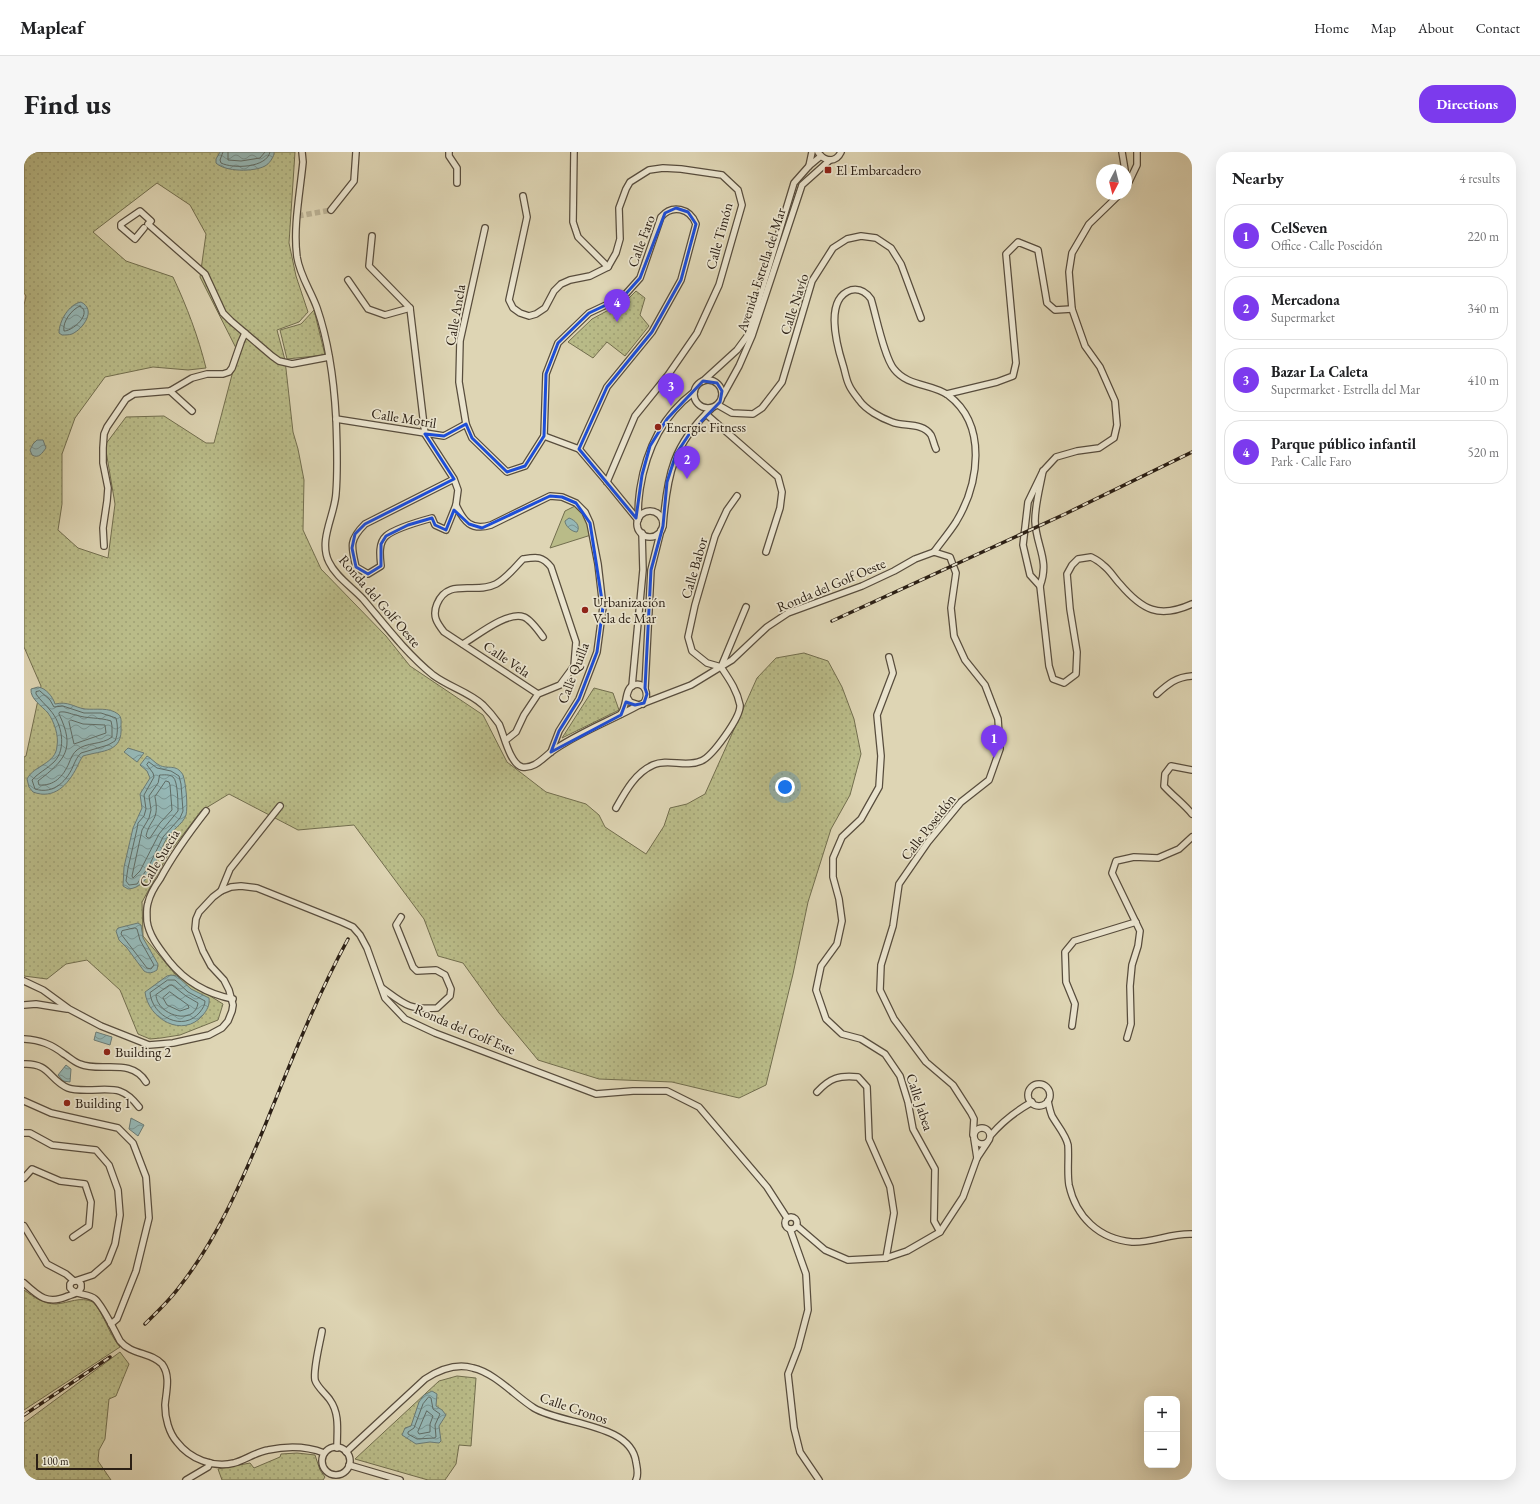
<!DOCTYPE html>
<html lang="en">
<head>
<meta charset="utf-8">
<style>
	body { margin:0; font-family:"EB Garamond",serif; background:#f6f6f6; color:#202124 }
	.controls { position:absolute; right:12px; bottom:12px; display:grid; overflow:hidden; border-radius:8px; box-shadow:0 4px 16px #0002 }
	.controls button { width:36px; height:36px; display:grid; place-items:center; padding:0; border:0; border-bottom:1px solid #e0e0e0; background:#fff; color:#202124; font:20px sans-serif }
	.compass { position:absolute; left:1072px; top:12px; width:36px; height:36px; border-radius:50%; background:#fff; box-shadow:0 4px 16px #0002; rotate:187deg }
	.scale { position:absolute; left:12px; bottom:10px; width:96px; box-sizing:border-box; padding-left:4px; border:2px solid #2c2015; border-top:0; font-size:11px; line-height:14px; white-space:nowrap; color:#2c2015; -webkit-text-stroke:3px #eae4ce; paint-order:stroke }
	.you { position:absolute; left:761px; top:635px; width:14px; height:14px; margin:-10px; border:3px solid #fff; border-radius:50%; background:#1a73e8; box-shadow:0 0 0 6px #1a73e833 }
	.badge { display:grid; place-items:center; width:26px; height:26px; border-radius:50%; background:#7c3aed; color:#fff; font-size:13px; font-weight:700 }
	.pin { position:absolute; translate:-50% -33px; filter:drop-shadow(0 1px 2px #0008) }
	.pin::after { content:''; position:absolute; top:21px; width:14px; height:12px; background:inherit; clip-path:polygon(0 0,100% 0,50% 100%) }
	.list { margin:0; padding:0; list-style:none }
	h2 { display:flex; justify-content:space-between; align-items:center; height:52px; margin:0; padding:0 16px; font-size:17px }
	h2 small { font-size:13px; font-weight:400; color:#757577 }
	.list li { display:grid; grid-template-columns:26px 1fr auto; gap:12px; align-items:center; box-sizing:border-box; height:64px; margin:0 8px 8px; padding:0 8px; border:1px solid #e0e0e0; border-radius:16px }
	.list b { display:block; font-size:15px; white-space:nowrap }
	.list p { margin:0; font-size:13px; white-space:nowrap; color:#757577 }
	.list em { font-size:13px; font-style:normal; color:#757577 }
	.map { position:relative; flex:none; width:1168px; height:1328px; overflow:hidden; border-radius:16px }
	header { display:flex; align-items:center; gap:24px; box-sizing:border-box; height:56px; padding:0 20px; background:#fff; border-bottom:1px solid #e0e0e0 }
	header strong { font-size:19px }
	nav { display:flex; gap:22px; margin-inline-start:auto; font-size:14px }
	.intro { display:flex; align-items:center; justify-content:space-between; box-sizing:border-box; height:96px; padding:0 24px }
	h1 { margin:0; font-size:28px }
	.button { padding:10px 18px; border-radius:16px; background:#7c3aed; color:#fff; font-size:14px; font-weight:700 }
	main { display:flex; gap:24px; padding:0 24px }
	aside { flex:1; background:#fff; border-radius:16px; box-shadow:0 4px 16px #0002 }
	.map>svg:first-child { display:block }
</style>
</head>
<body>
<header>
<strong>Mapleaf</strong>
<nav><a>Home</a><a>Map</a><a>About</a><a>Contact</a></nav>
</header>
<div class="intro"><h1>Find us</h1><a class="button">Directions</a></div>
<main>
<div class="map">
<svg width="1168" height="1328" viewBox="0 0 1168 1328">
	<defs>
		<pattern id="grass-dots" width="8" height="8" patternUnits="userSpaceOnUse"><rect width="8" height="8" fill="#b9bb88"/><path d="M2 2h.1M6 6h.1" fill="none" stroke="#9fa074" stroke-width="1.8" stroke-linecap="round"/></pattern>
		<pattern id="water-waves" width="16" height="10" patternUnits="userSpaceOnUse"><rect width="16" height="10" fill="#95b7b5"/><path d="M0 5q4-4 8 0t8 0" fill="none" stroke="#7a9492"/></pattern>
	</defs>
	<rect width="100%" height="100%" fill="#ded5b4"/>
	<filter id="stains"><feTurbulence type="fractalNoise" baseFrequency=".005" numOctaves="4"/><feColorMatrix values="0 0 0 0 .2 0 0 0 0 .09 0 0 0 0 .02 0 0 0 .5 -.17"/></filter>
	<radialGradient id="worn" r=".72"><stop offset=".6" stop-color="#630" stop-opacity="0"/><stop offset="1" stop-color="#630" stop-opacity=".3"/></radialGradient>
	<g fill="url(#grass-dots)" stroke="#726e4e" fill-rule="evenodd">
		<path d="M0,0H271L265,91L272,124L284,160L275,170L253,178L261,208L269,280L274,297L280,328L279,378L297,417L362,484L386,514L459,563L483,610L522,640L562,652L575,663L581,675L622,702L640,674L646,656L663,652L681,642L733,526L752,506L780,501L804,509L818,535L830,567L837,602L826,643L807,677L784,750L769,822L742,933L715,946L648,930L575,927L514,908L475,861L439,811L414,804L400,767L330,673L274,678L205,642L177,659L145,701L118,750L119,784L151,822L199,852L194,868L156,883L137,886L126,887L114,882L96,838L63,808L42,812L23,827L0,824V605L2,604L17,534L0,495V153L2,144L0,141ZM133,31L166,53L182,82L176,125L214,200L190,291H182L140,264L102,265L81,293L91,352L84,406L54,396L34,378L38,352V302L51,266L81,225L129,215L164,218L182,216C174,184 163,155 149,125L102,109L69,80Z"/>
		<path d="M612,139L621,146L616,163L625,174L601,204L583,190L569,206L544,190L568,167L603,148Z"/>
		<path d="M290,158L301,203L263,207L256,178L277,172Z"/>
		<path d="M570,536L589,541L595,558L538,586Z"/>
		<path d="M0,1138C10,1145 19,1152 32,1152C45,1151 56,1144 69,1150C81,1163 84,1181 96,1195L0,1258Z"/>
		<path d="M96,1200L105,1212L92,1244L85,1247L81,1287L75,1298L74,1309L87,1328H0V1271Z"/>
		<path d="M433,1224L452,1226L447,1294L435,1293L432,1312L421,1328H404L331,1307L415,1229Z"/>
		<path d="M273,1301L291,1303L296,1318L301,1325L299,1328H198L194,1317L226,1311L230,1316L256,1305L257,1302Z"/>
	</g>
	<path fill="#b9bb88" stroke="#726e4e" d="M551,354C562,362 565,370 567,383L526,396L541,359Z"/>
	<g fill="url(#water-waves)" stroke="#6b7b75">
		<path d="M196,0H250V2C249,6 245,12 241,14C230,20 201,20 192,11V7Z"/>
		<path d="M57,150C73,158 59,177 48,182C45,183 41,183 38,183L35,181C35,169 45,152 57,150Z"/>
		<path d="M13,288H19L22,296C18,301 15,307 8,303L6,298L9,292Z"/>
		<path d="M545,366C551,368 557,374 553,380C548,380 541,374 541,369Z"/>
		<path d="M14,535C22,536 29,545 31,552C45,549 49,555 61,557C72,558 85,555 94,562C98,565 97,570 97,574C99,601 79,598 59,604C56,608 55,611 53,615C44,633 30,648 9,640L5,635L3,627C10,613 32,612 33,594C35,584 30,569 24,561C18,554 6,547 7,537Z"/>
		<path d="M104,596L120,601L113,610L100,600Z"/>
		<path d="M123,604C127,606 131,611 135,613C144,618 152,611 159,623C162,631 164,655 162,663C159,672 148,678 143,686C133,702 127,736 104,737L99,734L100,715L109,676L118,656L116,642L126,626L123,619L116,613Z"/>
		<path d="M114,771L117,773L119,786L134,812L133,818C128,821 125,822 120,819L103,796L95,788L92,779L94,776Z"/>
		<path d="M147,823L153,824L167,837L185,846C186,853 183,858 179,863C159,887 124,867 121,840L143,824Z"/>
		<path d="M72,880L88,885L86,893L70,888Z"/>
		<path d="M42,913L47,917L46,930L39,929L34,923Z"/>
		<path d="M107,966L120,973L114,984L105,977Z"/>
		<path d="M408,1239L413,1242L412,1254L418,1258L422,1263L415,1274L417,1289L415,1291L406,1290L392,1292L378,1283L381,1276L387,1274L395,1250L400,1243Z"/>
	</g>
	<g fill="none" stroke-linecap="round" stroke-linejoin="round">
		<g stroke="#606c65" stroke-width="1">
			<path d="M199,0L196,8L197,11C209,17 243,16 246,0"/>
			<path d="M204,0V8L217,9L236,6L241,0"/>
			<path d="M56,154C69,161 49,179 40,179C38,170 48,157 56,154Z"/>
			<path d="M16,539L26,548L30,555L39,554L60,561H77L92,566C94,574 94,582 91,589L84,593L57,601C53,605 52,608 50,612C44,628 30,643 11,637L8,628C14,621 23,617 30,610C43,597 38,571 26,558C22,553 16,548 12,542V540Z"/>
			<path d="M36,560C42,559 46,562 52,563C63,567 75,565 87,569L88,574V585C78,593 62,590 53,598C49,601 47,606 45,611C39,625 30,634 15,633L14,629C41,608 52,597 35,562Z"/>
			<path d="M47,568L59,572L81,573L82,581L50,592L45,570Z"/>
			<path d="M125,610L133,616L147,619L155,624L157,632L159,659L156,666L139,685L125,714L113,732L105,733L102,729L104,716L113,677L114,671L120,664L122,657L120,643L130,625L129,621L123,613Z"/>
			<path d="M136,623C140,623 145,622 149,625C154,629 154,652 154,659L135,682L116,719L109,726L108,724L118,678L125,666L127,658L125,644L134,631Z"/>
			<path d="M142,629L145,630L146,633L148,658L136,671L126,686H124L122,684C126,666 136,669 131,645Z"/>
			<path d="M111,776L113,777L116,788L130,813L127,817L123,816L97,782L98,779Z"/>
			<path d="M144,828H151L164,840L181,849C181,853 179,856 176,860C159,881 128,864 126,841Z"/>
			<path d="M146,833H148L162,844L174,851C171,874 133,864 132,843Z"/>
			<path d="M146,840L164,853L165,856L156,859L143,853L139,846Z"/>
			<path d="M405,1245L407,1246L409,1257L416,1262L411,1273L412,1285L410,1286L393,1287L384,1282V1280L390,1276L399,1252Z"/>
			<path d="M403,1259L409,1264L406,1272V1280L395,1282L394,1280Z"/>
		</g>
		<path stroke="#bab194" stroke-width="5.5" stroke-dasharray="5.5 3" stroke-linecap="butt" d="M274,64L307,58"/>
		<g stroke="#584d3d" stroke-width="8">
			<g id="street">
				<path d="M278,0L279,10C276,41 269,75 273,105C276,124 287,139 293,156C305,191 310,229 312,266C313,291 314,317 312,341C311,363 294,388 305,410C312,425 328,435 339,447C361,473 382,501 409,523C425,535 445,540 459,553C465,559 470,565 475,572C480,583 486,612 498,615C510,617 518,607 527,600C553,581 586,569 615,553"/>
				<path d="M425,0V4L433,16V31"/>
				<path d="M550,0L549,70L554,85L584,115"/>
				<path d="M794,0C800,10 812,11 817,0"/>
				<path d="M1098,0L1101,18"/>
				<path d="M785,14L788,0"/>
				<path d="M1102,36L1113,13V0"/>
				<path d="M499,44L503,65L485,148L489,156L496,161L505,164L512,162L521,156L530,139L537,132L546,128L566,124L584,115L592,101L596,87L595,56L602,37L606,30L625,18L639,16L657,17L698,23L714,38L718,53L695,133L673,181L644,223L611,264L583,330"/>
				<path d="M307,58L330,29L332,0"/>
				<path d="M120,76L111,87L97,75V72L116,59L127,69L124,72L181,122L199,161L207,169L248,204L255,209L268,212L305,205"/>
				<path d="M461,76L436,189L435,230L442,272L448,286L483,320L501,314L520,284"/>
				<path d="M348,84L345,114L386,156L401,282L430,327L434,338L432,353L422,378L411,373L408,366C397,369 370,377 362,384C354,391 356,405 357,414L344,422L332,415C327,394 325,388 341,372L430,327"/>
				<path d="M324,128L344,157L361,163L386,156"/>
				<circle cx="684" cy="242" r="14"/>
				<path d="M679,229L713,198L724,183L770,31L785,14L797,4"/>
				<path d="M146,239L168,259"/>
				<path d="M923,242L973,230L989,224L992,211L982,102L994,90L1014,98L1023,151L1031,158L1048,157"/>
				<path d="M699,243L715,214L728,184L778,33L806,8"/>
				<path d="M694,253L708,261L729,262L738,256L758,230L788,129L809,96L823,87L837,84L852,86L867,96L877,112L897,166"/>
				<path d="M682,262L754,325L758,340L756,356L742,400"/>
				<path d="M312,267L420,284L442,272"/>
				<path d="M520,284L522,222L534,191L565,161L599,145L616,126L637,65C648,52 666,56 672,72L657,128L628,180L583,235L555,297"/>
				<path d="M520,284L555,297L583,330L614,368"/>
				<path d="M1019,319C1016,335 1011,353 1011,369C1012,394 1026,408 1016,434L1025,514L1029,527L1040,531L1052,522L1053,500L1046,457L1043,422L1048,413L1054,407L1067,405C1071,407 1076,410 1079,413C1086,418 1090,426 1096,432C1118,458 1135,467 1168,452"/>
				<path d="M432,353C440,370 447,379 467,373L526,344L538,345L552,351L561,360L566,371L574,412L579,455L573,500L555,547L535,579L527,600"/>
				<circle cx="626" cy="372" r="13"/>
				<path d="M615,365C613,355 615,347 616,337C622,298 638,264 670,240"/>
				<path d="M639,374C643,323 649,292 688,256"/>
				<path d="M80,394L79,376L83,349L84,336L79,311V296L80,282L83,275L102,247L110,242L146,239L168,226L183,222H199L205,220L208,216L217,190L221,181"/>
				<path d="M910,400L926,405L932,421L927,456L930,484L941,508L961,533L974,567L976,597L965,628L937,650L904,690L875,732L869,774L857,813L856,838L870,867L902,910L929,933L947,961L950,967L949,983"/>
				<path d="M910,400C917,390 925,381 932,370C955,332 964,273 924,243C907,231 884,235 870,217C860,205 852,163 847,147C842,140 836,136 827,138C800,147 813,194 819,213C821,219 822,227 825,233C827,238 832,244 835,248C842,258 857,266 868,270C880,275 898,270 907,283C909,287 910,293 912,297"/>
				<path d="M1016,434L1006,423L999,393L1004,350L1019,319L1032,305L1053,299L1075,296L1090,286L1093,273L1091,249L1076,215L1061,194L1048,157L1045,120L1048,101L1065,72L1096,42"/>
				<path d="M439,492C454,483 483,459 500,465C507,468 514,478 519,485"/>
				<path d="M865,505L869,521L853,563L857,604L855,635L837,667L818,685L809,706V725L815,747L818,769L813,792L797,814L792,838L802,867L818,882L837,887L861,902L876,924L884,950L889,977L911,1017L910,1069L916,1080"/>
				<path d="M697,515L722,455"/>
				<path d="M608,534L619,418L618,381"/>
				<path d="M621,536L627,418L637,378"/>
				<path d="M1133,542C1144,532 1152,525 1168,524"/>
				<path d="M603,545L606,550L615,553L667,533L708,508L743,475L764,461L838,434L870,419L891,407L910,400"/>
				<path d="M597,562C603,554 601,538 608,534C620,527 627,543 619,552"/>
				<path d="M482,588L492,580L500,563L514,542L536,533L550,514L552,490L527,415C518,404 513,405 499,407C491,415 483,426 472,432C451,443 424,425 413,452C408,464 413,471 420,480L514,542"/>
				<path d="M1168,618L1147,614L1141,622L1140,634C1149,644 1160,652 1168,662"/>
				<path d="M592,656C601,640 611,621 629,613C644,606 661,616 677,609C688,605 717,565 716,553C713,538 705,527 697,515L683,511L668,499L664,485L671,453L691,384L703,358L713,344"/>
				<path d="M182,659C164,682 150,701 136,727C131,734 126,742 124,751C122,757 123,763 123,769C125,784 136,797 145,809C161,829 183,842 209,847"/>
				<path d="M197,739L206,717L256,654"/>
				<path d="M0,829L19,838L45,857L77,874L125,893L149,891L185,883L198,876L204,869L208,859L209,853L205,838L200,828L187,814L179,799L171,777L172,767L175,760L189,745L197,739L207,735L217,734L233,736L318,770L329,775L336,783L343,796L361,846L381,867L411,881L572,942L609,939H643L675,955L743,1035L763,1066"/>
				<path d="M358,836C380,852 384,858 413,856L426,844L427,837L421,823L412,818L393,819L389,815L372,773L377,765"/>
				<path d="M0,853L12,852L43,857"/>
				<path d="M1048,874L1051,852L1042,830L1041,800L1050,789L1112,770"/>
				<path d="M1103,886L1107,872L1106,834L1108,813L1114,794L1116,779L1088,721L1092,709L1110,705L1134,706L1155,697L1168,685"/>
				<path d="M0,887C16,888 27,892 40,902C45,905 50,910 56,912C77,921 107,905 122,930"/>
				<path d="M0,912C26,911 25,928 44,936C49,938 57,938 63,938C88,938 98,933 115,955"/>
				<circle cx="1015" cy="943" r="11"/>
				<path d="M793,940C806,926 815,923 834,925L843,935L845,987L866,1035L870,1061L862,1106"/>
				<path d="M0,949L27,961L94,976L109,991L122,1025L125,1066L112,1119L93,1167L87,1172"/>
				<path d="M1024,949C1025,954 1026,959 1028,964C1033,973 1042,983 1044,993C1045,1006 1043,1020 1045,1033C1052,1065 1075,1087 1108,1090C1128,1091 1147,1081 1168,1082"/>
				<circle cx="958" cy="984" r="8"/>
				<path d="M0,981H6L28,993L72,998L85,1013L94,1038L96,1063L91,1092L84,1110L69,1123L48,1130L46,1132V1136C51,1144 64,1141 71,1147C79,1154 91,1180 96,1189C107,1203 127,1200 138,1212C147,1224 142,1240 141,1253C141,1266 145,1281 153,1290C166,1307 189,1316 210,1311C221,1308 232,1300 244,1298C263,1294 282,1294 300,1301"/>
				<path d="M967,983C978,970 992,959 1008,950"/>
				<path d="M950,987L953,1006"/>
				<path d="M0,1026L8,1017L36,1029L61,1032L67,1050L65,1074L49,1085"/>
				<circle cx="767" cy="1071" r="6"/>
				<path d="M0,1074L23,1112L42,1122L50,1129H54L57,1132V1136C55,1141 50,1142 44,1144C24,1153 15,1145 0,1131"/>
				<path d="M773,1074L801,1098L824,1108L862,1106L883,1099L916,1080L939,1045L953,1006L963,991"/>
				<path d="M766,1077L782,1122L784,1158L774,1196L764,1222L770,1276L776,1300L795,1328"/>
				<path d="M298,1179C296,1191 289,1217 291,1228C293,1235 302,1242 306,1248C316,1262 313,1279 313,1296"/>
				<circle cx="312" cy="1309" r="14"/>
				<path d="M322,1300L401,1227C415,1218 432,1211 449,1216C471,1221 491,1244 510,1256C538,1273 607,1271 612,1310C613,1316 615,1322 612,1328"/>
				<path d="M325,1313L376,1328"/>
				<path d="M162,1328L184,1315L186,1311"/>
			</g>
		</g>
		<use href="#street" stroke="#eae4ce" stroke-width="5.5"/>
		<g stroke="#2c2015" stroke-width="3.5">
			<g id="rail">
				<path d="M808,469L1041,362L1168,300"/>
				<path d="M121,1172C133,1160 146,1148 156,1134C193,1087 217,1031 240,976C266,912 291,848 324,787"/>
				<path d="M0,1263L86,1205"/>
			</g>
		</g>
		<use href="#rail" stroke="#eae4ce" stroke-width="2" stroke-dasharray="6" stroke-linecap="butt"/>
	</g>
	<path fill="none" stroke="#1d4ed8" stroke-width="3" stroke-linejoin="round" d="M652,56L664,60L672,72L657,128L628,180L583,235L555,297L612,366L618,323L626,294L643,267L679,229L693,231L698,239L696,250L666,281L652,302L643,330L639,374L627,418L621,536L623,542L620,551L611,553L602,550L597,563L527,600L535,579L555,547L573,500L579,455L566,371L552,351L538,345L526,344L458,376L445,372L430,358L422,378L411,373L408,366L384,373L362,384L357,392V414L344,422L332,415L328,396L331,382L341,372L430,327L401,282L420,284L442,272L448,286L483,320L501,314L520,284L522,222L534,191L565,161L599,145L616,126L641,61Z"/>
	<g fill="#8f2418" stroke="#eae4ce" stroke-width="1.5">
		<rect x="800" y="14" width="8" height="8" rx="2"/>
		<circle cx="634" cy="275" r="4"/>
		<circle cx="561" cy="458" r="4"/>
		<circle cx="83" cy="900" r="4"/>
		<circle cx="43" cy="951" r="4"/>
	</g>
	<g text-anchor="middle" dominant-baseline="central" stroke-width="3.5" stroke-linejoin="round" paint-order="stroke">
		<g font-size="14" fill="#2c2015" stroke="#eae4ce" text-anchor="start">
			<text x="812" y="18">El Embarcadero</text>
			<text x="642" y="275">Energie Fitness</text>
			<text x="569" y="450">Urbanización<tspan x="569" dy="16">Vela de Mar</tspan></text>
			<text x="91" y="900">Building 2</text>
			<text x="51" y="951">Building 1</text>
		</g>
		<g font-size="14" fill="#2c2015" stroke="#eae4ce">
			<text transform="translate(695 84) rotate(-75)">Calle Timón</text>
			<text transform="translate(617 89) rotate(-70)">Calle Faro</text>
			<text transform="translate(737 118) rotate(-72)">Avenida Estrella del Mar</text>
			<text transform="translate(770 152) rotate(-72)">Calle Navío</text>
			<text transform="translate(431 163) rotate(-80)">Calle Ancla</text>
			<text transform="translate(380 266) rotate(9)">Calle Motril</text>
			<text transform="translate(670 416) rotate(-74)">Calle Babor</text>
			<text transform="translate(807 433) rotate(-23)">Ronda del Golf Oeste</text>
			<text transform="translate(356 449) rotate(49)">Ronda del Golf Oeste</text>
			<text transform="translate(483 507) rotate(34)">Calle Vela</text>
			<text transform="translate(549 521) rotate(-69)">Calle Quilla</text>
			<text transform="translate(904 675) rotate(-52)">Calle Poseidón</text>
			<text transform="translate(135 706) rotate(-59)">Calle Suecia</text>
			<text transform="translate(441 877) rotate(23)">Ronda del Golf Este</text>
			<text transform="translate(896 950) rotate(72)">Calle Jabea</text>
			<text transform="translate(550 1256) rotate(19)">Calle Cronos</text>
		</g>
	</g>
	<rect width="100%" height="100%" filter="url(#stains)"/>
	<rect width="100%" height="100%" fill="url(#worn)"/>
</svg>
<div class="controls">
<button>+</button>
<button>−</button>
</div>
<svg class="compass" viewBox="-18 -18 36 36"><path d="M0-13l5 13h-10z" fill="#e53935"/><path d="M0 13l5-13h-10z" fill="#757577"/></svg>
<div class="scale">100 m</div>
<div class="you"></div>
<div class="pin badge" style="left:970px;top:606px">1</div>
<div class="pin badge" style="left:663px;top:327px">2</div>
<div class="pin badge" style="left:647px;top:254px">3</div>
<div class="pin badge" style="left:593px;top:170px">4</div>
</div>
<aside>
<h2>Nearby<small>4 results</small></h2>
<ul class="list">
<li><span class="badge">1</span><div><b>CelSeven</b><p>Office · Calle Poseidón</p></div><em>220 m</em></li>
<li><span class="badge">2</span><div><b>Mercadona</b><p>Supermarket</p></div><em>340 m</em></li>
<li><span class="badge">3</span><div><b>Bazar La Caleta</b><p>Supermarket · Estrella del Mar</p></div><em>410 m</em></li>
<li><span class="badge">4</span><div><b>Parque público infantil</b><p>Park · Calle Faro</p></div><em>520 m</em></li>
</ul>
</aside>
</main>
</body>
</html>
